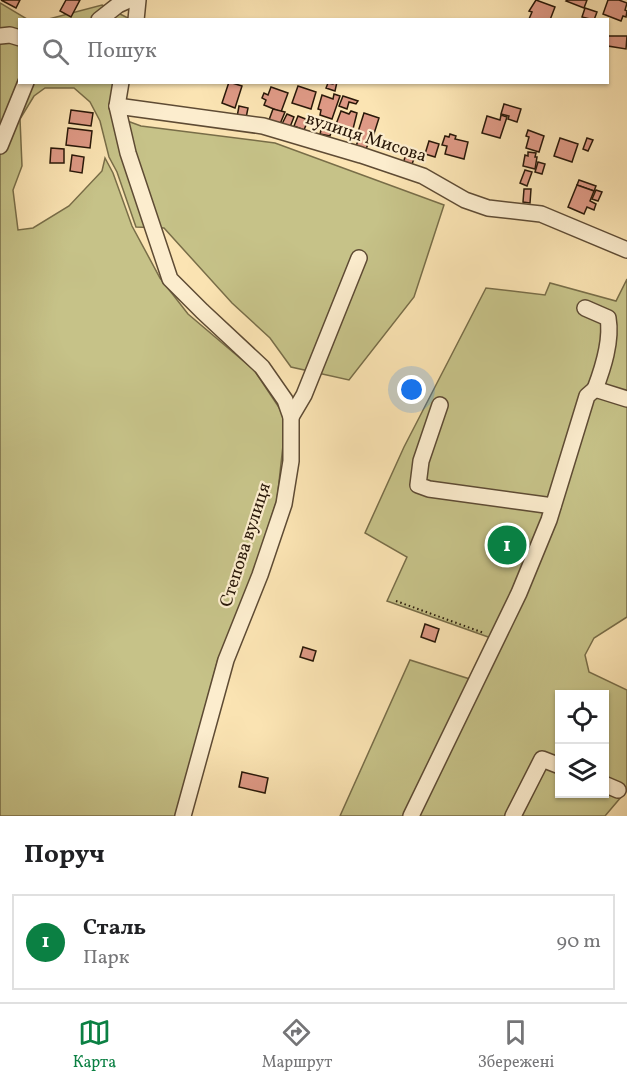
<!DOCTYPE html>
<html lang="uk">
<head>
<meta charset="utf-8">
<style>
	body { margin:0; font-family:Vollkorn,serif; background:#f6f6f6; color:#202124 }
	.controls { position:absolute; right:18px; bottom:18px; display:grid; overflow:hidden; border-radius:0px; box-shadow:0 2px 4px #0004 }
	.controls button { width:54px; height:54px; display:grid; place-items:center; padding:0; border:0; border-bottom:2px solid #e0e0e0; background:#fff; color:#202124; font:30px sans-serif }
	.you { position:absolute; left:412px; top:390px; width:21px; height:21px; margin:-15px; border:4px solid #fff; border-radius:50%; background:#1a73e8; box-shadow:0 0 0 9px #1a73e833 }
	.badge { display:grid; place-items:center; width:39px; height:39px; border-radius:50%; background:#0b8043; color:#fff; font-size:20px; font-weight:700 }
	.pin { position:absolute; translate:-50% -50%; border:3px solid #fff; box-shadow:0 2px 6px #0006 }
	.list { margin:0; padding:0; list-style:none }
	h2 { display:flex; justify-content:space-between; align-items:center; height:78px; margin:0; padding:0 24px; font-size:26px }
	h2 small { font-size:20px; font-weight:400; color:#757577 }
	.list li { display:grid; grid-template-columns:39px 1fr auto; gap:18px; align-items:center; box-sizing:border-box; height:96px; margin:0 12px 12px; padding:0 12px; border:2px solid #e0e0e0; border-radius:0px }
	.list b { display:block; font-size:22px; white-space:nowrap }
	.list p { margin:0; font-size:20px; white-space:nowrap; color:#757577 }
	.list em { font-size:20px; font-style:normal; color:#757577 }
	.icon { flex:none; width:33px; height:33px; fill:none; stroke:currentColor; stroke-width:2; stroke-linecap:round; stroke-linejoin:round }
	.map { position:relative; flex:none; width:627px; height:816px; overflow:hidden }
	.search { position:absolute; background:#fff; box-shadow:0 2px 4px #0004; left:18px; right:18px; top:18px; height:66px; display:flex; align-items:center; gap:15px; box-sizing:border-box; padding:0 21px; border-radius:0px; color:#757577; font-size:22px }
	.sheet { height:186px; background:#fff }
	nav { display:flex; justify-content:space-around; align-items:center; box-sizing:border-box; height:84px; border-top:2px solid #e0e0e0; background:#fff; font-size:16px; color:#757577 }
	nav a { display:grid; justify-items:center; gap:3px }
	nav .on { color:#0b8043 }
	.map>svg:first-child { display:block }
</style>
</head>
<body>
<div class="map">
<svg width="627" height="816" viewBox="0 0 627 816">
	<rect width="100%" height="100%" fill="#fbe4b3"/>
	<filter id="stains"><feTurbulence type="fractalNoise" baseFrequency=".00333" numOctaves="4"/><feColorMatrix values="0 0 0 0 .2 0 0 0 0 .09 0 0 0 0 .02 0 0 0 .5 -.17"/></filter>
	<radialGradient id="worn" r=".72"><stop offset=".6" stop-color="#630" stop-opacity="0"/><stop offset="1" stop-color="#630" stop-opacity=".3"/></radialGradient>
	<g fill="#c6c288" stroke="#786d48" stroke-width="1.5" fill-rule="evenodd">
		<path d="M0,3L27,19L20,20V82L117,83L111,115L141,126L275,143L444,205L414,297L349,380L291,367L270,338L232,303L164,228L136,227L117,172L109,157L100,121L90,102L74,88H45L34,96L20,119L22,166L13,190L18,230L33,228L69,206L102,171L105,158L113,173L132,226L160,278L188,314L254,370L286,418L277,500L239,615L218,659L176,816H0Z"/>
		<path d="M102,5L130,19L45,20Z"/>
		<path d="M627,279V617L594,638L585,655L589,672L627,690V790L605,816H340L410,660L473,680L491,638L387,601L407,557L365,533L404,447L486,288L545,295L550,283L616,301ZM560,694H604V794H560Z"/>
	</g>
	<g fill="#de9985" stroke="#291809" stroke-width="1.5">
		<path d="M1,0H20L16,8Z"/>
		<path d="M66,0H80L71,17L60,11Z"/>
		<path d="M536,0L555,7L550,20L529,19L532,12L529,11Z"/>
		<path d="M567,0H587L584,8L566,1Z"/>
		<path d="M608,0H619L627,3L625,10L627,11L626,17L623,16L621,21L603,14Z"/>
		<path d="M585,8L597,12L594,20L582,17Z"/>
		<path d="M608,36H627L626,49L608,46Z"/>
		<path d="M229,82L242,86L235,108L222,103Z"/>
		<path d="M334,82H337L335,91L326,88L328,83L333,84Z"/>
		<path d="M298,86L316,92L311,109L292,103Z"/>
		<path d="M271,87L288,93L281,112L264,105L266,100L262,98L264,93L268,95Z"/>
		<path d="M334,94L340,96L332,119L320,115L321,110L318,109L322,95L333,99Z"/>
		<path d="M343,96L358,101L356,104L349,102L347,109L339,106Z"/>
		<path d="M504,104L521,109L517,122L508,119L509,116L501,114Z"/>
		<path d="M239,106L248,108L246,118L237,117Z"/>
		<path d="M273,109L285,112L280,124L269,120Z"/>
		<path d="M71,110L93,113L91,126L69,123Z"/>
		<path d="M341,111L349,114L351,111L357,113L352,133L335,127Z"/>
		<path d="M364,113L379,118L372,140L370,139L366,149L356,146L360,136L357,135Z"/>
		<path d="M287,114L294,117L290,127L282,124Z"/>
		<path d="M501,115L507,117L500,138L482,133L487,116L500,120Z"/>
		<path d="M298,116L308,120L304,130L294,126Z"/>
		<path d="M323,122L333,125L330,136L320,134Z"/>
		<path d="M68,128L92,131L90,148L66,145Z"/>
		<path d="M528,130L544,136L539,152L526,148L529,137L526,136Z"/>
		<path d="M450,134L456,136L455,139L468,142L464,159L445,154L447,146L442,145L445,136L449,137Z"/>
		<path d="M560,138L578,144L572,162L554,156Z"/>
		<path d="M587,138L593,140L588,151L583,149Z"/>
		<path d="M429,141L439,144L435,157L425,154Z"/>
		<path d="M51,148L64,149V163H50Z"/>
		<path d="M407,150L416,153L411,167L403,164Z"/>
		<path d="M528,152L536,153L535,157H537L535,169L523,166L525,155L528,156Z"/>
		<path d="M72,155L84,157L82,173L70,171Z"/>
		<path d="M538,162L545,164L542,174L535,172Z"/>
		<path d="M525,170L532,172L527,186L520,183Z"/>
		<path d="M579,180L596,186L594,191L577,185Z"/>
		<path d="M577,185L594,191L590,201L596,204L594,210L587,207L584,214L568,207Z"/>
		<path d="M524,189H531L530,203L523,202Z"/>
		<path d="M596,190L602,192L598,201L592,199Z"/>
		<path d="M425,624L439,629L435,642L421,637Z"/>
		<path d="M303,647L316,651L313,661L300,657Z"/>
		<path d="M242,772L268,778L265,793L239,787Z"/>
	</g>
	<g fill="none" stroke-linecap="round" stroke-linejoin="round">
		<g stroke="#5e4b34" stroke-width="18">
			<g id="minor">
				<path d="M99,20L118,5L129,0"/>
				<path d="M136,20L138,0"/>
				<path d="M0,36L10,35L20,38"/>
				<path d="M121,82L117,106L128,153L170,279L202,311L262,367L285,400L291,417V461L284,504L260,575L226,660L183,816"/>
				<path d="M117,106L263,126L361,155L423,176L465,200L488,208L541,214L627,250"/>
				<path d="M0,146L26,82"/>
				<path d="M585,308L608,318C612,341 603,368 595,389"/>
				<path d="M440,405L421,461L418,485L429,489L553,506"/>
				<path d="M291,417L304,395L359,258"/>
				<path d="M604,784L618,790"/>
				<path d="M411,816L519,593L549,520L587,396L595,389L627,399"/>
				<path d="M513,816L542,759L560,766"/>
			</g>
		</g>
		<path stroke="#291809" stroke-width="2" stroke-dasharray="1.5 3" stroke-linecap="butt" d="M396,601L484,633"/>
		<use href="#minor" stroke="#fcedce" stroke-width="15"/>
	</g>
	<g text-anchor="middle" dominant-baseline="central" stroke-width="4.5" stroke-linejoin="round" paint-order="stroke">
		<g font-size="18" fill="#291809" stroke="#fcedce">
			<text transform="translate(366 138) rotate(18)">вулиця Мисова</text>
			<text transform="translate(246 545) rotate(-72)">Степова вулиця</text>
		</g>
	</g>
	<rect width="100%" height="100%" filter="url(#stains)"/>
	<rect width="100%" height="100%" fill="url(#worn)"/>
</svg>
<div class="controls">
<button><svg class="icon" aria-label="locate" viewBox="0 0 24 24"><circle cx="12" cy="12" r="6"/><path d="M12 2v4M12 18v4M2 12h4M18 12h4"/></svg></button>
<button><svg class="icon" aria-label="layers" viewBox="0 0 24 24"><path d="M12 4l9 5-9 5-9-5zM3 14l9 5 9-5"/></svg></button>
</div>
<div class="you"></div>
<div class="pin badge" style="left:507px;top:545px">1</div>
<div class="search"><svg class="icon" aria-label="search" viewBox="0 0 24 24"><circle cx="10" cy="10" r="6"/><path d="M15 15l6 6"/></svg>Пошук</div>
</div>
<section class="sheet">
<h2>Поруч<small></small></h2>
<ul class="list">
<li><span class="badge">1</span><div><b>Сталь</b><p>Парк</p></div><em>90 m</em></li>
</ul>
</section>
<nav>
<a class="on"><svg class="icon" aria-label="map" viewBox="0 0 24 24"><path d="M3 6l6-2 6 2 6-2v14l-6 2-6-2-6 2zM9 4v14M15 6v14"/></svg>Карта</a>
<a><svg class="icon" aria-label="directions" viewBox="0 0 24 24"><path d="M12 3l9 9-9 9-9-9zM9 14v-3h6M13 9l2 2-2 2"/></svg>Маршрут</a>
<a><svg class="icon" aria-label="saved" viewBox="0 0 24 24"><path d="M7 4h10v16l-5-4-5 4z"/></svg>Збережені</a>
</nav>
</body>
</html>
